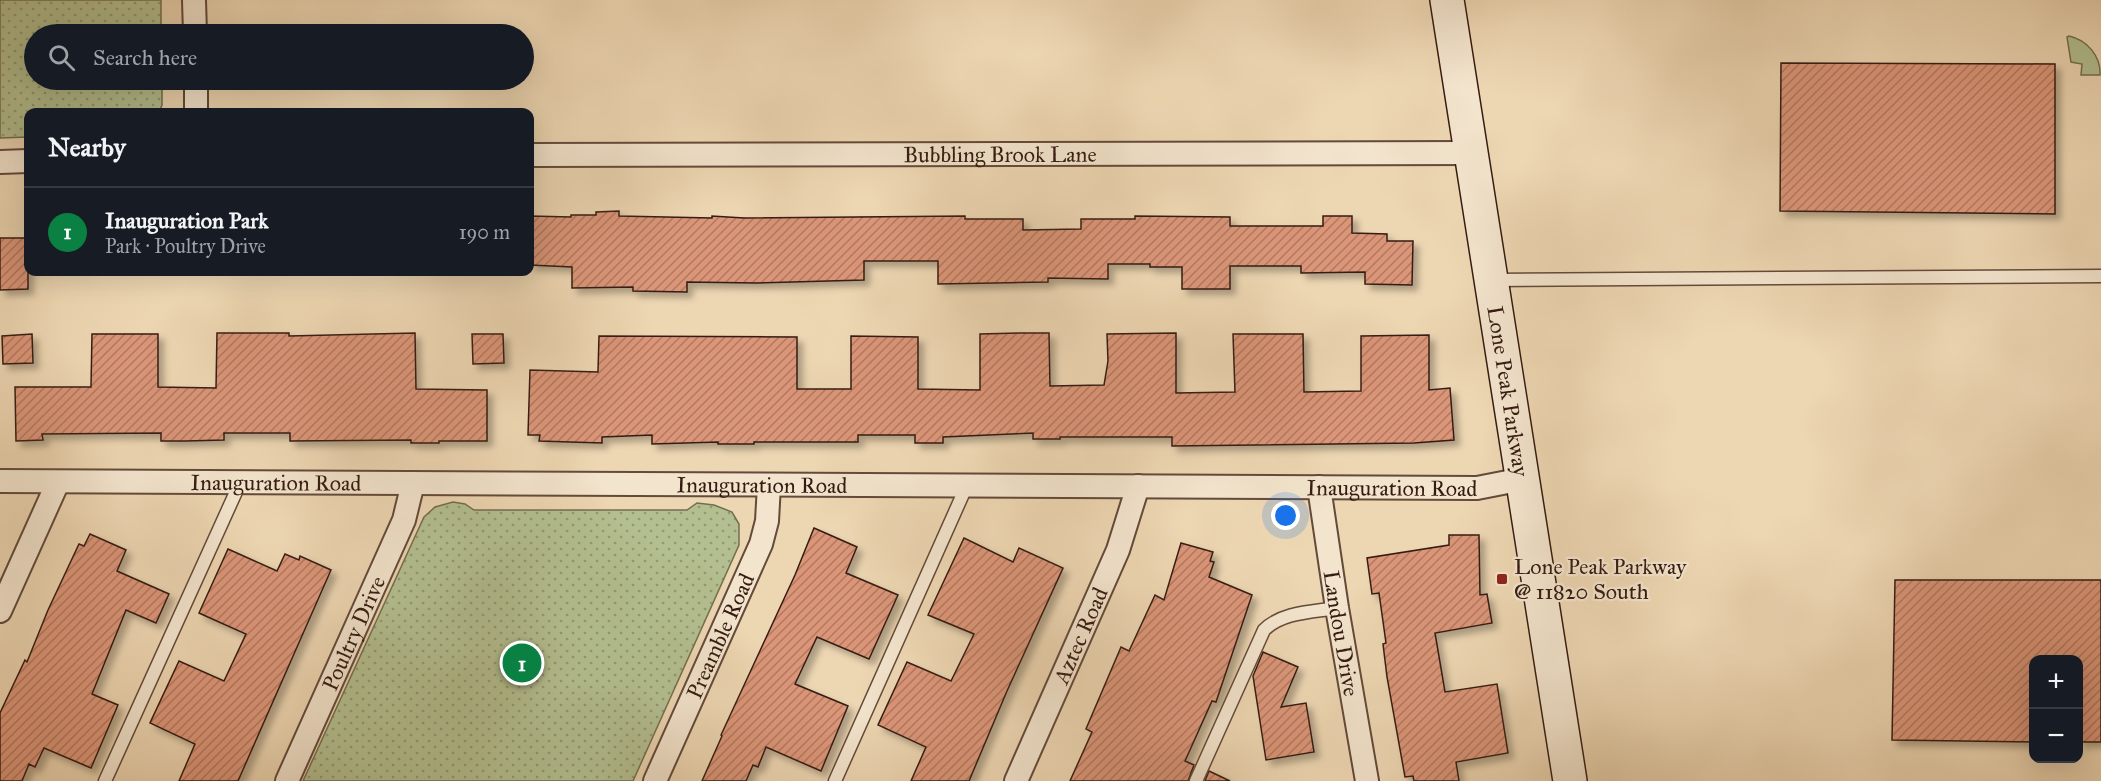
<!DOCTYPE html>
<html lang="en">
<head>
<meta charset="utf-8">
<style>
	body { margin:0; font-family:"IM FELL Great Primer",serif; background:#242831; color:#f1f3f6 }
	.controls { position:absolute; right:18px; bottom:18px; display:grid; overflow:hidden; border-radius:12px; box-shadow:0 6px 24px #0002 }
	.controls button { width:54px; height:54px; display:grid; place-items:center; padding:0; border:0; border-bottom:2px solid #363941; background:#171b24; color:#f1f3f6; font:30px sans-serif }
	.you { position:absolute; left:1286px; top:516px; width:21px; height:21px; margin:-15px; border:4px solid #fff; border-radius:50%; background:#1a73e8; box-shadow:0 0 0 9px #1a73e833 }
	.badge { display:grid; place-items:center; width:39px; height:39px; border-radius:50%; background:#0b8043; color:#fff; font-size:20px; font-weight:700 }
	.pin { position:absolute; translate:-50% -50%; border:3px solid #fff; box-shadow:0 2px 6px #0006 }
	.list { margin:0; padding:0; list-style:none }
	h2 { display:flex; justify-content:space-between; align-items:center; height:78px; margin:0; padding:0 24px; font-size:26px }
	h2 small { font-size:20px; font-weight:400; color:#9ea1a6 }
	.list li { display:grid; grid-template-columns:39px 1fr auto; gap:18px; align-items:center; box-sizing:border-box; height:90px; padding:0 24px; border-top:2px solid #363941 }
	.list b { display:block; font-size:22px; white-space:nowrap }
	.list p { margin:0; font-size:20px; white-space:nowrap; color:#9ea1a6 }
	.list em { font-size:20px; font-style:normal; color:#9ea1a6 }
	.icon { flex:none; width:33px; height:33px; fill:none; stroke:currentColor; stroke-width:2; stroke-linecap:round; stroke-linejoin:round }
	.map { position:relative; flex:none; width:2101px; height:781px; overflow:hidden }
	.search { position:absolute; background:#171b24; box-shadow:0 6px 24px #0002; left:24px; top:24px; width:510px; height:66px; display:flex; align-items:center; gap:15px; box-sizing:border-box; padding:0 21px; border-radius:33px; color:#9ea1a6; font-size:22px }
	.panel { position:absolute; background:#171b24; box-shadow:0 6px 24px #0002; left:24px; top:108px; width:510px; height:168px; border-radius:12px }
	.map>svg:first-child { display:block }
</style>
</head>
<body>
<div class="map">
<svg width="2101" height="781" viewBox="0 0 2101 781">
	<defs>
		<pattern id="park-dots" width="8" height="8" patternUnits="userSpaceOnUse" patternTransform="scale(1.5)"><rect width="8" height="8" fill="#b3bf90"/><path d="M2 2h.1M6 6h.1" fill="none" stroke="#929a74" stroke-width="1.8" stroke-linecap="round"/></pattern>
		<pattern id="building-hatch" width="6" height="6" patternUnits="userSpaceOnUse" patternTransform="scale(1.5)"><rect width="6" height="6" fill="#db9578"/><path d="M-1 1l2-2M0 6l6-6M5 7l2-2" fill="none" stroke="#b27961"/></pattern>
		<filter id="shadow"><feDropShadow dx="5.5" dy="5.5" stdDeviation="3" flood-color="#0004"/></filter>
	</defs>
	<rect width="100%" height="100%" fill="#edd6b2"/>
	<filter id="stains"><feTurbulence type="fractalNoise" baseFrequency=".00333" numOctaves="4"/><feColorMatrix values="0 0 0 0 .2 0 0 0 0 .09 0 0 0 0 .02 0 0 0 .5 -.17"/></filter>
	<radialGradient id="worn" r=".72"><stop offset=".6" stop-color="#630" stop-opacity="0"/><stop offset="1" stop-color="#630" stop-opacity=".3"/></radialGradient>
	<path fill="#b3bf90" stroke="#746e51" stroke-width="1.5" d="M2069,36C2087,40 2101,56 2100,75H2081L2082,64L2071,62L2067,37Z"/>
	<g fill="url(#park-dots)" stroke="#746e51" stroke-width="1.5">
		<path d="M0,0H161V34H34V80H162V105L159,112H28V137L0,138Z"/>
		<path d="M453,502L465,504L474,510H687L697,503L714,505L732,512L739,524V545L633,781H303L424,517L435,507Z"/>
	</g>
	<g fill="url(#building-hatch)" stroke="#351c12" stroke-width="1.5" filter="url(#shadow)">
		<path d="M1781,63L2055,64V214L1780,211Z"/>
		<path d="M619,211V216L712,218V216L744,218L965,216V219H1023V230L1081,229V219H1135V216L1230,217V226H1323V216H1352V233L1387,234V241H1413L1412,285L1365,284V272L1301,273V266H1230V289H1182V267H1150V264H1108V279L1048,278V282L938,284V261H864V280L756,283L687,282V292L633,291V287L572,288V267L530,265V216L571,217V215H596V212Z"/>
		<path d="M0,238H28V289L0,290Z"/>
		<path d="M217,333H289V336L415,333L416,389L487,390V441H439V443H411V440L290,441V433H224V440L186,441H161V433L42,434L43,440L16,441L15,387H91L92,334H158V387L216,388Z"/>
		<path d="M1019,333H1049L1050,386L1104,385L1108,361L1107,334L1176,333V393L1235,392L1233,334H1303L1304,392L1361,391V336L1429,335V390L1450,388L1454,440L1414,443L1172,446V437H1060V439H1033V433L943,437V443H915V435H858V442H754V444H718V442L652,444V435L602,437V443L539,441L540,435H528L530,370L598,372L599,336L797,337V389H851V336L918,337V389L980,390V334Z"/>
		<path d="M32,334L33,363L3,364L2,336Z"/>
		<path d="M472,334H503L504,363L473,364Z"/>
		<path d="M814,528L857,547L846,573L898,595L869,659L817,637L795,684L848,706L821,771L766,747L758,767L753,765L746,781H702L722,736L721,735L795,575Z"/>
		<path d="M90,534L126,550L117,571L169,594L156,623L126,610L92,694L118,705L91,768L44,748L35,767L29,764L22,781H0V713L25,660L27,662L48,610L79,544L84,546Z"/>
		<path d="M1449,535H1479L1480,595L1487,594L1492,623L1435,633L1445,692L1497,684L1508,753L1456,762L1459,781H1414L1413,776L1405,777L1387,677L1383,644L1386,643L1379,593L1372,594L1367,558L1449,545Z"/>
		<path d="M964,538L1013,562L1019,548L1063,568L1007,691L969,781H911L926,747L878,725L907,662L951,681L974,634L928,615Z"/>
		<path d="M1181,543L1213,552L1210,561L1214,562L1209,577L1252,595L1216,702L1212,701L1185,761L1194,765L1188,781H1070L1092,732L1086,729L1121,647L1129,651L1155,595L1164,600Z"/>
		<path d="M228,549L277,571L285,554L299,560L300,556L331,570L238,781H179L195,744L150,723L179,661L224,681L246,634L199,613Z"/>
		<path d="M1895,580H2101V742H2079V660H2034V742L1892,740Z"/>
		<path d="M1263,652L1298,667L1281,707L1306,703L1314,752L1266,760L1253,676Z"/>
		<path d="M1209,771L1230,781H1205Z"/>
	</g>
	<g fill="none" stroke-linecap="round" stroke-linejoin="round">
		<g stroke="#634a3a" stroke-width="15">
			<g id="service">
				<path d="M1491,280L2101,276"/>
				<path d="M105,781L240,483"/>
				<path d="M835,781L967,485"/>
				<path d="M1196,781L1264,630C1282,612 1312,612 1337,608"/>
			</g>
		</g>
		<g stroke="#634a3a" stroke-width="26">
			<g id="minor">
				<path d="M194,0L195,34"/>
				<path d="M196,80V112"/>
				<path id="s1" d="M530,155L1471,153"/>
				<path d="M0,162L28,161"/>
				<path id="s2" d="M0,481L1477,488L1523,479"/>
				<path id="s3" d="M1319,487L1337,608L1367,781"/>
				<path d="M0,611L58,482"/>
				<path id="s4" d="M287,781L404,520L413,483"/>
				<path id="s5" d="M655,781L761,544L767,521L769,485"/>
				<path id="s6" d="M1016,781L1118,550L1138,486"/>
			</g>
		</g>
		<g stroke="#351c12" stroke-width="36">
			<g id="secondary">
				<path id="s7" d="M1447,0L1570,781"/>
			</g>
		</g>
		<use href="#service" stroke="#f3e4cd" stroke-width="12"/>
		<use href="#minor" stroke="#f3e4cd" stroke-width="22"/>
		<use href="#secondary" stroke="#f3e4cd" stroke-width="33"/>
	</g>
	<rect fill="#8f2418" stroke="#f3e4cd" stroke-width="2" x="1496" y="573" width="12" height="12" rx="3"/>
	<g text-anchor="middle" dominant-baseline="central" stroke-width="4.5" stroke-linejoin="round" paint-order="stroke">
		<g font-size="22" fill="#351c12" stroke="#f3e4cd">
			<text stroke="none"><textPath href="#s1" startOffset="470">Bubbling Brook Lane</textPath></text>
			<text stroke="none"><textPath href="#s7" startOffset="396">Lone Peak Parkway</textPath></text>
			<text stroke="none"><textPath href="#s2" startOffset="276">Inauguration Road</textPath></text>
			<text stroke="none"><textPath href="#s2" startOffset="762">Inauguration Road</textPath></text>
			<text stroke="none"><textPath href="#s2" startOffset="1392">Inauguration Road</textPath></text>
			<text stroke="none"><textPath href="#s4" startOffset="162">Poultry Drive</textPath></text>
			<text stroke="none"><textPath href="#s3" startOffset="148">Landou Drive</textPath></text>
			<text stroke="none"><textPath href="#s5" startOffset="159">Preamble Road</textPath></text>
			<text stroke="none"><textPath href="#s6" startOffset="159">Aztec Road</textPath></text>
		</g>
		<g font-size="22" fill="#351c12" stroke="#f3e4cd" text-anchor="start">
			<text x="1514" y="566">Lone Peak Parkway<tspan x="1514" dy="25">@ 11820 South</tspan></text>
		</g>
	</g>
	<rect width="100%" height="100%" filter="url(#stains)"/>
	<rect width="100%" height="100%" fill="url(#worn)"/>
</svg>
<div class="controls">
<button>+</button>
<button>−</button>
</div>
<div class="you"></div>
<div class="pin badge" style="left:522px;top:663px">1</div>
<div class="search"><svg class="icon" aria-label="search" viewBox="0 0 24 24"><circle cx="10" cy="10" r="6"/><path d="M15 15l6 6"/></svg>Search here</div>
<section class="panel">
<h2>Nearby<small></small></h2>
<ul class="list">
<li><span class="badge">1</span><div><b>Inauguration Park</b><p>Park · Poultry Drive</p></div><em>190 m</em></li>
</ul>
</section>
</div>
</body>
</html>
